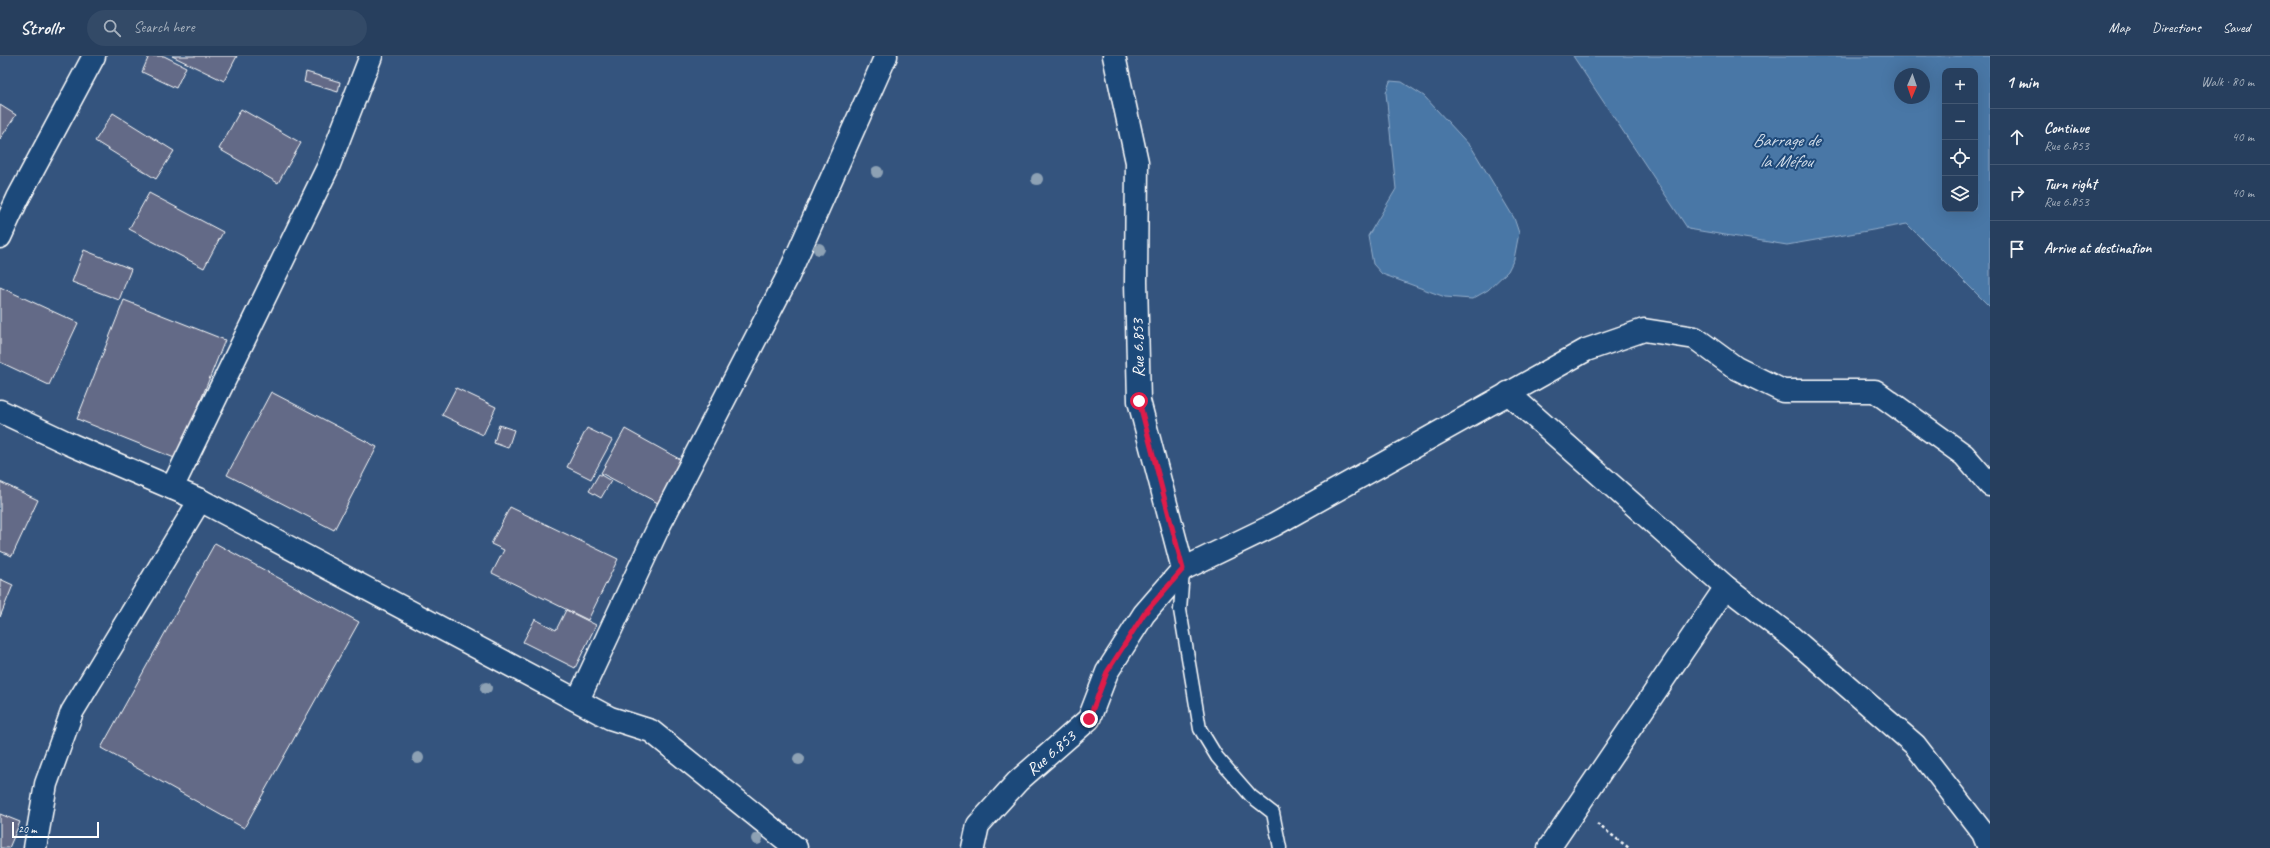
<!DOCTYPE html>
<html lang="en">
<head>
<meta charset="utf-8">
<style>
	body { margin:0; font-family:Caveat,sans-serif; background:#334a67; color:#f1f3f6 }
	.controls { position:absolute; right:12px; top:12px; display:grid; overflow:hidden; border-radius:8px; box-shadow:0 4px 16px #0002 }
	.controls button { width:36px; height:36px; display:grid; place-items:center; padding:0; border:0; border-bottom:1px solid #435873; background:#273f5e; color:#f1f3f6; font:20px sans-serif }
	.compass { position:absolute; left:1894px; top:12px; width:36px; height:36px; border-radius:50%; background:#273f5e; box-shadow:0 4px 16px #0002; rotate:182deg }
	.scale { position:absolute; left:12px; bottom:10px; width:87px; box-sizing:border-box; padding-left:4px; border:2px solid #fff; border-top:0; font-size:11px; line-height:14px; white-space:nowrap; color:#fff; -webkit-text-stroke:3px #1f4a7a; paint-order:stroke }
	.stop { position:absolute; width:12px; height:12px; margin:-9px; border:3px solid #e11d48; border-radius:50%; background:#fff }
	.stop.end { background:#e11d48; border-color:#fff; box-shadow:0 1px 4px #0008 }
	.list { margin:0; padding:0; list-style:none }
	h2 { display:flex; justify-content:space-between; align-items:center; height:52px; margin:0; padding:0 16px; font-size:17px }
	h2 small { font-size:13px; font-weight:400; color:#a4afbc }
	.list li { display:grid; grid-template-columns:26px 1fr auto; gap:12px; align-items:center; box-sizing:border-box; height:56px; padding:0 16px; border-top:1px solid #435873 }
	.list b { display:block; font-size:15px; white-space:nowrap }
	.list p { margin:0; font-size:13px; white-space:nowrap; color:#a4afbc }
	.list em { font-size:13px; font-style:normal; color:#a4afbc }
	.icon { flex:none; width:22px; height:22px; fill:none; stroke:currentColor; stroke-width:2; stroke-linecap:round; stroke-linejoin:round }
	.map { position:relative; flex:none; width:1990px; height:792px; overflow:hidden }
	header { display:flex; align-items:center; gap:24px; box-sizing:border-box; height:56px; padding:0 20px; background:#273f5e; border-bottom:1px solid #435873 }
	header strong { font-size:19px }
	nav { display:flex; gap:22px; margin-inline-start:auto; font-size:14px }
	.search { width:280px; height:36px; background:#334a67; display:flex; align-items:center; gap:10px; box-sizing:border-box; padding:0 14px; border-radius:22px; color:#a4afbc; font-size:15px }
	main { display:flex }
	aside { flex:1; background:#273f5e }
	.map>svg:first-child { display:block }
</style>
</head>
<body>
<header>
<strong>Strollr</strong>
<div class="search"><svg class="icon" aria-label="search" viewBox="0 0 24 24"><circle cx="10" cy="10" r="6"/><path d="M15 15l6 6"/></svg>Search here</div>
<nav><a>Map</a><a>Directions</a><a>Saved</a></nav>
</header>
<main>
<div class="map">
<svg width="1990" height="792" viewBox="0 0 1990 792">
	<rect width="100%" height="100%" fill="#34547e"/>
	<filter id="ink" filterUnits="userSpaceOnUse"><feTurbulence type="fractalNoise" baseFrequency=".025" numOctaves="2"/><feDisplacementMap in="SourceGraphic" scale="8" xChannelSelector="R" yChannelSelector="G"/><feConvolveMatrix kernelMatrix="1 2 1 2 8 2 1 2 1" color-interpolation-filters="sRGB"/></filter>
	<g filter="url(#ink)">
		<g fill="#4a77a6" stroke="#92adca" fill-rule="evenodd">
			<path d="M1573,0H1990V251L1907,168L1787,189L1688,173ZM1945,15H1975V153H1945ZM1900,18H1924V42H1900Z"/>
			<path d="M1390,25L1402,26L1424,40L1472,92L1514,162L1519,177L1514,203L1508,215L1488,234L1472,243L1445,241L1382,218L1373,208L1368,180L1396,133L1386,37Z"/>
		</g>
		<g fill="#646b87" stroke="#fff">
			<path d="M149,0H164L186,11L176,32L142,16Z"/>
			<path d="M172,0H237L224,25Z"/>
			<path d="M306,16L340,26L338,36L304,26Z"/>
			<path d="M0,49L16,59L0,83Z"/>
			<path d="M241,53L301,87L278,127L219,93Z"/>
			<path d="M113,57L174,95L156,123L95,85Z"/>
			<path d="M149,137L223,176L204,212L129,173Z"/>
			<path d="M84,194L131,213L119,244L72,226Z"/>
			<path d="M0,231L78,267L49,329L0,306Z"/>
			<path d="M124,244L225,284L177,403L77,363Z"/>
			<path d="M456,332L496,351L483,379L442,359Z"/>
			<path d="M271,336L377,391L334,474L227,419Z"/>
			<path d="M499,369L514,374L508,392L494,387Z"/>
			<path d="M587,372L612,384L591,423L567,411Z"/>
			<path d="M625,373L681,404L658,447L601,417Z"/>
			<path d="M599,418L611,425L601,442L589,435Z"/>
			<path d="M0,426L38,444L12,500L0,495Z"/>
			<path d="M510,451L618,503L588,564L492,517L504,494L491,488Z"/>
			<path d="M215,487L359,566L244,772L101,692Z"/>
			<path d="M0,523L13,529L0,561Z"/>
			<path d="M566,554L596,569L575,612L523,586L535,563L556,574Z"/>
			<path d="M0,758L20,766L9,792H0Z"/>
		</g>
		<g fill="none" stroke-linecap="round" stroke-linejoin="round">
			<g stroke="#fff" stroke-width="15">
				<path id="service" d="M1183,516L1180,554L1200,673L1217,701L1251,740L1273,757L1280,792"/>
			</g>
			<g stroke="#fff" stroke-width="25">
				<g id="minor">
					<path d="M0,181L18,142L94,0"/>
					<path d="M1508,337L1726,531L1791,581L1915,689L1983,777L1989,792"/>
					<path d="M0,355L72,389L200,444L610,662L651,675L796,792"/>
					<path d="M172,432L328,111L371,0"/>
					<path d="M1183,513L1274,469L1586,294L1644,274L1695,282L1736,312L1783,335H1875L1964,399L1990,429"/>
					<path d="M578,644L660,468L788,220L886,0"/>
					<path d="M35,792L46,728L72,656L200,444"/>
					<path d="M973,792L978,769L1018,725L1089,663L1107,616L1144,558L1183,513L1139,345L1136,226L1137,106L1114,0"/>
					<path d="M1549,792L1726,531"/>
				</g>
			</g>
			<path stroke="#fff" stroke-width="2.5" stroke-dasharray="3 3" stroke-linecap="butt" d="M1597,768L1629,792"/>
			<use href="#service" stroke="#1f4a7a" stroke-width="12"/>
			<use href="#minor" stroke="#1f4a7a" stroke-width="22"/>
		</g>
		<g fill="#8da1b4">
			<circle cx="877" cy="116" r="6"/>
			<circle cx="1037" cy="123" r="6"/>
			<circle cx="819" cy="193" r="6"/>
			<circle cx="486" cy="632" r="6"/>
			<circle cx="418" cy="702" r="6"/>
			<circle cx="799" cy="703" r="6"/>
			<circle cx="757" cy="783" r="6"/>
		</g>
	</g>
	<g fill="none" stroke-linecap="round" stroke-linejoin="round" filter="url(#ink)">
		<path stroke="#e11d48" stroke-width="5" d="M1089,663L1107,616L1144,558L1183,513L1139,345"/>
	</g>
	<g text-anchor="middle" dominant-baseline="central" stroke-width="4" stroke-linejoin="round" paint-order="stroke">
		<g font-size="17" fill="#fff" stroke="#1f4a7a">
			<text transform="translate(1138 292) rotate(-91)">Rue 6.853</text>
			<text transform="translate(1051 697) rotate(-41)">Rue 6.853</text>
		</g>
		<g font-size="18" font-style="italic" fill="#d2dde9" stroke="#1f4a7a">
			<text x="1786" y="84">Barrage de<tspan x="1786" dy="21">la Méfou</tspan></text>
		</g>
	</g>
</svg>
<div class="controls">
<button>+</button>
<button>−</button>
<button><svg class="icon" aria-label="locate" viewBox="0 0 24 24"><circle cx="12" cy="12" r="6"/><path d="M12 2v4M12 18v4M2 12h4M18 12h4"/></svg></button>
<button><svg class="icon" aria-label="layers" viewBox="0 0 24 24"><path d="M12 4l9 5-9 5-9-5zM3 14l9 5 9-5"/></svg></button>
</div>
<svg class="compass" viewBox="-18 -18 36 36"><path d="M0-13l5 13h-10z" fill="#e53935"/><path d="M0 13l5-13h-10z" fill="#a4afbc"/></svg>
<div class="scale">20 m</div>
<div class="stop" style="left:1139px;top:345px"></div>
<div class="stop end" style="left:1089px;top:663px"></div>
</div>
<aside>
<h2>1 min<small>Walk · 80 m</small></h2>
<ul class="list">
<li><svg class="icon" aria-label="ahead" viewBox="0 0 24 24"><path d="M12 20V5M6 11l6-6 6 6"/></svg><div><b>Continue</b><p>Rue 6.853</p></div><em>40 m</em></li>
<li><svg class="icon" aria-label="right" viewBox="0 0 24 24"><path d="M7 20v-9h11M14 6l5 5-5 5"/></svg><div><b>Turn right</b><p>Rue 6.853</p></div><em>40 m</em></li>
<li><svg class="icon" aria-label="arrive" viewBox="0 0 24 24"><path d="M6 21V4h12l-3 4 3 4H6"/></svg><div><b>Arrive at destination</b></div></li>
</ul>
</aside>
</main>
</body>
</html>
